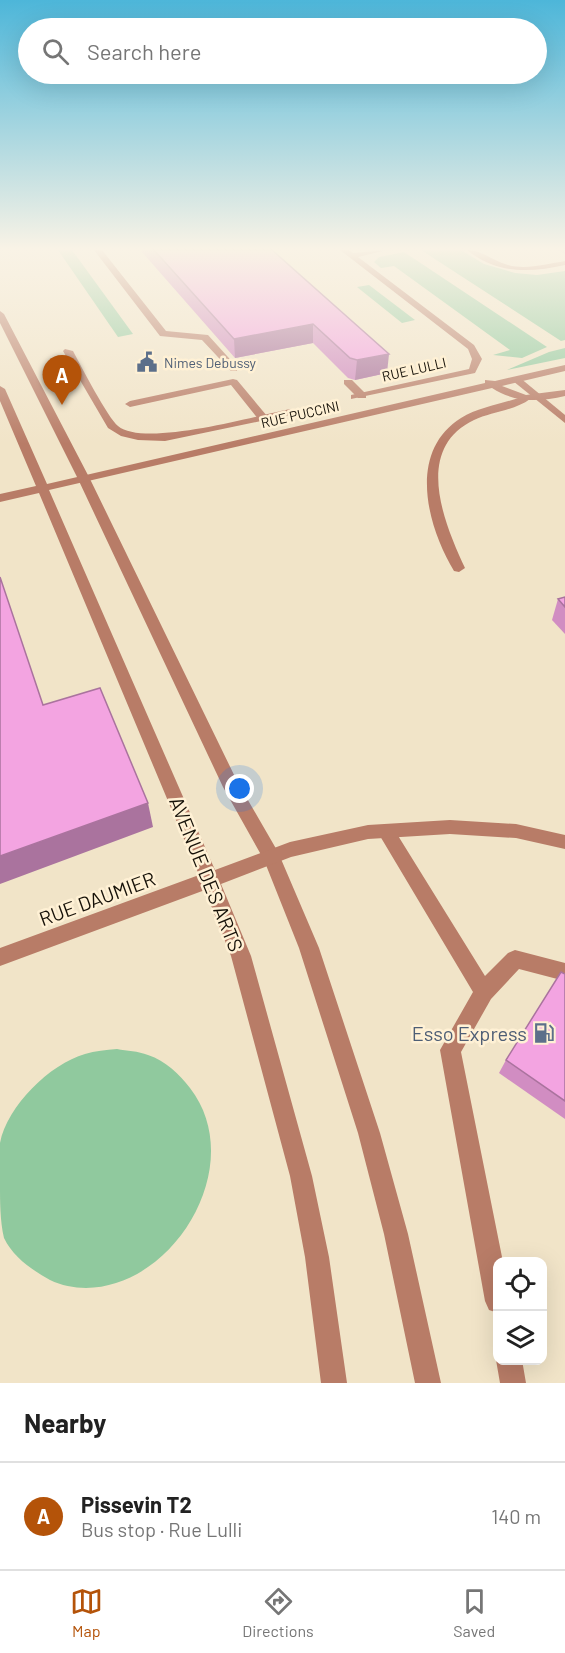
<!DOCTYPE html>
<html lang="en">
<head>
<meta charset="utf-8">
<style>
	body { margin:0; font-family:Barlow,sans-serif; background:#f6f6f6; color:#222 }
	.controls { position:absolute; right:18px; bottom:18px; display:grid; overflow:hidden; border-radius:12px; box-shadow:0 6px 24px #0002 }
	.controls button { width:54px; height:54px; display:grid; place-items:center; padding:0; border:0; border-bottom:2px solid #e0e0e0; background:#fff; color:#222; font:30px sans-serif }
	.you { position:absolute; left:240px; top:789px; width:21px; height:21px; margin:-15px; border:4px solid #fff; border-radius:50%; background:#1a73e8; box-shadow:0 0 0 9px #1a73e833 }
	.badge { display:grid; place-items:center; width:39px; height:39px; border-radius:50%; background:#b45309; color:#fff; font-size:20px; font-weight:700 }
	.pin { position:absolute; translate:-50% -50px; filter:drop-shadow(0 2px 3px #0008) }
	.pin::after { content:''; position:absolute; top:32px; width:21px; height:18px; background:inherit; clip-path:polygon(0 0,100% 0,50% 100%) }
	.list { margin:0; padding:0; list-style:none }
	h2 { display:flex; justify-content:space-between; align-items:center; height:78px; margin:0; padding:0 24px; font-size:26px }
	h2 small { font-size:20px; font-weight:400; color:#767676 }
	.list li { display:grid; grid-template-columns:39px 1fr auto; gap:18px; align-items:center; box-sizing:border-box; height:108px; padding:0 24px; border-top:2px solid #e0e0e0 }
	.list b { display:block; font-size:22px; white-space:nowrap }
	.list p { margin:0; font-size:20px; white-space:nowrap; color:#767676 }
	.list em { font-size:20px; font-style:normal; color:#767676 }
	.icon { flex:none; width:33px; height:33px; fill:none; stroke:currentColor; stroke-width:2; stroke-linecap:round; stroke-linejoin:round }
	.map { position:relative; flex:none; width:565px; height:1383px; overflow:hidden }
	.search { position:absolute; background:#fff; box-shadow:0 6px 24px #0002; left:18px; right:18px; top:18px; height:66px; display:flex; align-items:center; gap:15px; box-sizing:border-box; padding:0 21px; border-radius:33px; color:#767676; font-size:22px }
	.sheet { height:186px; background:#fff }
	nav { display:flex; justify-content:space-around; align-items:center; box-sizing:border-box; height:84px; border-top:2px solid #e0e0e0; background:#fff; font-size:16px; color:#767676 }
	nav a { display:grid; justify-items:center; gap:3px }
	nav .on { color:#b45309 }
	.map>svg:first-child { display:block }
</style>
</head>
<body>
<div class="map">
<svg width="565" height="1383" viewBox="0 0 565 1383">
	<rect width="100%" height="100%" fill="#f1e4c8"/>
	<g fill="#90c99e">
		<path d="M58,250H72L133,334L118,337Z"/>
		<path d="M421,250H461L484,264L515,273L537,275L565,271V340L561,341Z"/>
		<path d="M404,252L547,347L522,358L493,355L510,350L394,266L381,268L374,262L379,257Z"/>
		<path d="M369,285L415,320L402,323L357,287Z"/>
		<path d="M565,348V358L507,370L549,352Z"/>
		<path d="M117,1049C127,1051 138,1051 148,1055C166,1061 179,1074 190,1088C242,1155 190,1260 116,1283C95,1290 71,1290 50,1280C32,1270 13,1257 4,1238C0,1221 0,1201 0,1184C0,1170 0,1155 0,1143C7,1106 50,1064 85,1054C95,1051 106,1050 117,1049Z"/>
	</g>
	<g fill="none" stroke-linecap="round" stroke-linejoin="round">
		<g fill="#b87c67" fill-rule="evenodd">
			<path d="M0,311L4,314L90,479L238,783L278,852L319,948L380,1133L408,1234L441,1383H415L384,1234L358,1133L299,948L264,860L223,787L78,479L0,323Z"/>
			<path d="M233,379L237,380L267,416V420H259L231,385L130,407L125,404L130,401Z"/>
			<path d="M344,380H352L366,394V398H358L344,384Z"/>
			<path d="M521,397L530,399C516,410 491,412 474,420C413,449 444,523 465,568L459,572L454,571C427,526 407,452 461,418C479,407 502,404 521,397Z"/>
			<path d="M386,824L392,826L485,976L508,953L515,950L565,963V981L519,969L491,999L461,1052L503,1262H498V1313L489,1310L485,1301L440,1050L473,992L380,836L377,831L380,826Z"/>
			<path d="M498,1356V1360H522L526,1383H500L496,1360Z"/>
		</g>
		<g fill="#b87c67" fill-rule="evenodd">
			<path d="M94,250H102L166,331L208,335L237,367V371H231L202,340L160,336Z"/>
			<path d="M513,377H519L565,415V423L513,381Z"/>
		</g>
		<g fill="#b87c67" fill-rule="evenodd">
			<path d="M340,250H349L353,253L387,250L358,257L474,345L482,359L475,373L351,399V395L469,369L472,359L468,349Z"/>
			<path d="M467,250C482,250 493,261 508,265C526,270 547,264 565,261V265C529,273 497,274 467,250Z"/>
			<path d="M65,349L73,351C81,366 108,418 118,426C144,448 256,416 290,409L295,412L290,415L165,441L138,440L121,436L108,428L63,351Z"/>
			<path d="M565,365V371L502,386L526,395L565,390V396C539,402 515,403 492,388L49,490L215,870L290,842L368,825L450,820L516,824L565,835V849L516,838L450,834L368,839L291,857L221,884L251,956L312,1176L329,1257L347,1383H321L305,1257L290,1176L231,956L205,890L0,966V948L199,875L39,493L0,502V494L36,486L0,401V386L5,389L47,484L485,383V380L495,381Z"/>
		</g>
	</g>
	<g fill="#d18dc2">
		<path d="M141,250H272L387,373L355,380L348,378L313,343L235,358L142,252Z"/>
		<path d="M558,250H565V254Z"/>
		<path d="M565,597V634L552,620L558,599Z"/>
		<path d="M565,974V1119L499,1073L506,1060Z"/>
	</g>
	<g fill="#aa739e">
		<path d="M313,324V343L235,358L234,339Z"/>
		<path d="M389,354L387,373L355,380L357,360Z"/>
		<path d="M148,803L153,827L0,884V856Z"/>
	</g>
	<g fill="#f3a4e1" stroke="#aa739e" stroke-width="1.5">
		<path d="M154,250H272L389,354L357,360L350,358L313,324L234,339Z"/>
		<path d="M0,577L43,705L100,688L148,803L0,856Z"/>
		<path d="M565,597V607L558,599Z"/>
		<path d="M561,972L565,974V1101L506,1060Z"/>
	</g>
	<linearGradient id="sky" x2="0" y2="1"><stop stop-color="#4db6d9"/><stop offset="0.56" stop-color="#f9f3e6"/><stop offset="1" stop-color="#f9f3e6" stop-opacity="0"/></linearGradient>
	<rect width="565" height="444" fill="url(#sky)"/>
	<defs>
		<g id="civic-bare" transform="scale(1.62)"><path d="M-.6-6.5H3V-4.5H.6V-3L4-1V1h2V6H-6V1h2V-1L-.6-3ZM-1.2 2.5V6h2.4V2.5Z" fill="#5c6f8a" stroke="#fff1d5" stroke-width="2.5" paint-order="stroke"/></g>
		<g id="fuel-bare" transform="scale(1.62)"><path d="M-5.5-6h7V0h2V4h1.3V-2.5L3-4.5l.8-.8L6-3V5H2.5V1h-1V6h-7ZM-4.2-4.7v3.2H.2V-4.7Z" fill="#5c6f8a" stroke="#fff1d5" stroke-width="2.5" paint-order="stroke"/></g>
	</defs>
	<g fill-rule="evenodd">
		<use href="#civic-bare" x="147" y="362"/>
		<use href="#fuel-bare" x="544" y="1033"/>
	</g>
	<g text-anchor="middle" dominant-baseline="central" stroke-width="5" stroke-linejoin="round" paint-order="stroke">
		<g font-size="14" fill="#4e5e75" stroke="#fff1d5" text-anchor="start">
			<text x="164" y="362">Nimes Debussy</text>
		</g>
		<g font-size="14" fill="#161108" stroke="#fff1d5">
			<text transform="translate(414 369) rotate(-13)">RUE LULLI</text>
			<text transform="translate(300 414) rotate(-13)">RUE PUCCINI</text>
		</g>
		<g font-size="20" fill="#161108" stroke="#fff1d5">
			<text transform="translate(207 874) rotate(68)">AVENUE DES ARTS</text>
			<text transform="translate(97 898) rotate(-20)">RUE DAUMIER</text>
		</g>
		<g font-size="20" fill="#4e5e75" stroke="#fff1d5" text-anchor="end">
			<text x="527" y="1033">Esso Express</text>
		</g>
	</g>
</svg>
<div class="controls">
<button><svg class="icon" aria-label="locate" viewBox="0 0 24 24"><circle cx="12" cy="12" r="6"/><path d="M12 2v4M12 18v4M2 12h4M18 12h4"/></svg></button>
<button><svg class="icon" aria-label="layers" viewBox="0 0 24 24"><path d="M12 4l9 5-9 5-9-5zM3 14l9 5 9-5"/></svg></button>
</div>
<div class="you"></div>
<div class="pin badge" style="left:62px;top:405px">A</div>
<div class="search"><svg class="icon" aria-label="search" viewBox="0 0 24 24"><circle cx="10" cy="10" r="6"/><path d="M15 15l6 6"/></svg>Search here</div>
</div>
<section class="sheet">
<h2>Nearby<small></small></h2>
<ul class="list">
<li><span class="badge">A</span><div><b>Pissevin T2</b><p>Bus stop · Rue Lulli</p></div><em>140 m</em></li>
</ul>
</section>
<nav>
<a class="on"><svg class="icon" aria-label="map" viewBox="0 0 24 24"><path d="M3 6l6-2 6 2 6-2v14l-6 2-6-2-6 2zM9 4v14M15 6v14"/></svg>Map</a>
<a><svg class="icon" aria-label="directions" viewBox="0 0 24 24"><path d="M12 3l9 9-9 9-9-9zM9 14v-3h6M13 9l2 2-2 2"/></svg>Directions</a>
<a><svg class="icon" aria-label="saved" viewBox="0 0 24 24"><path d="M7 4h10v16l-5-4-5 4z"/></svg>Saved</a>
</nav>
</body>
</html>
